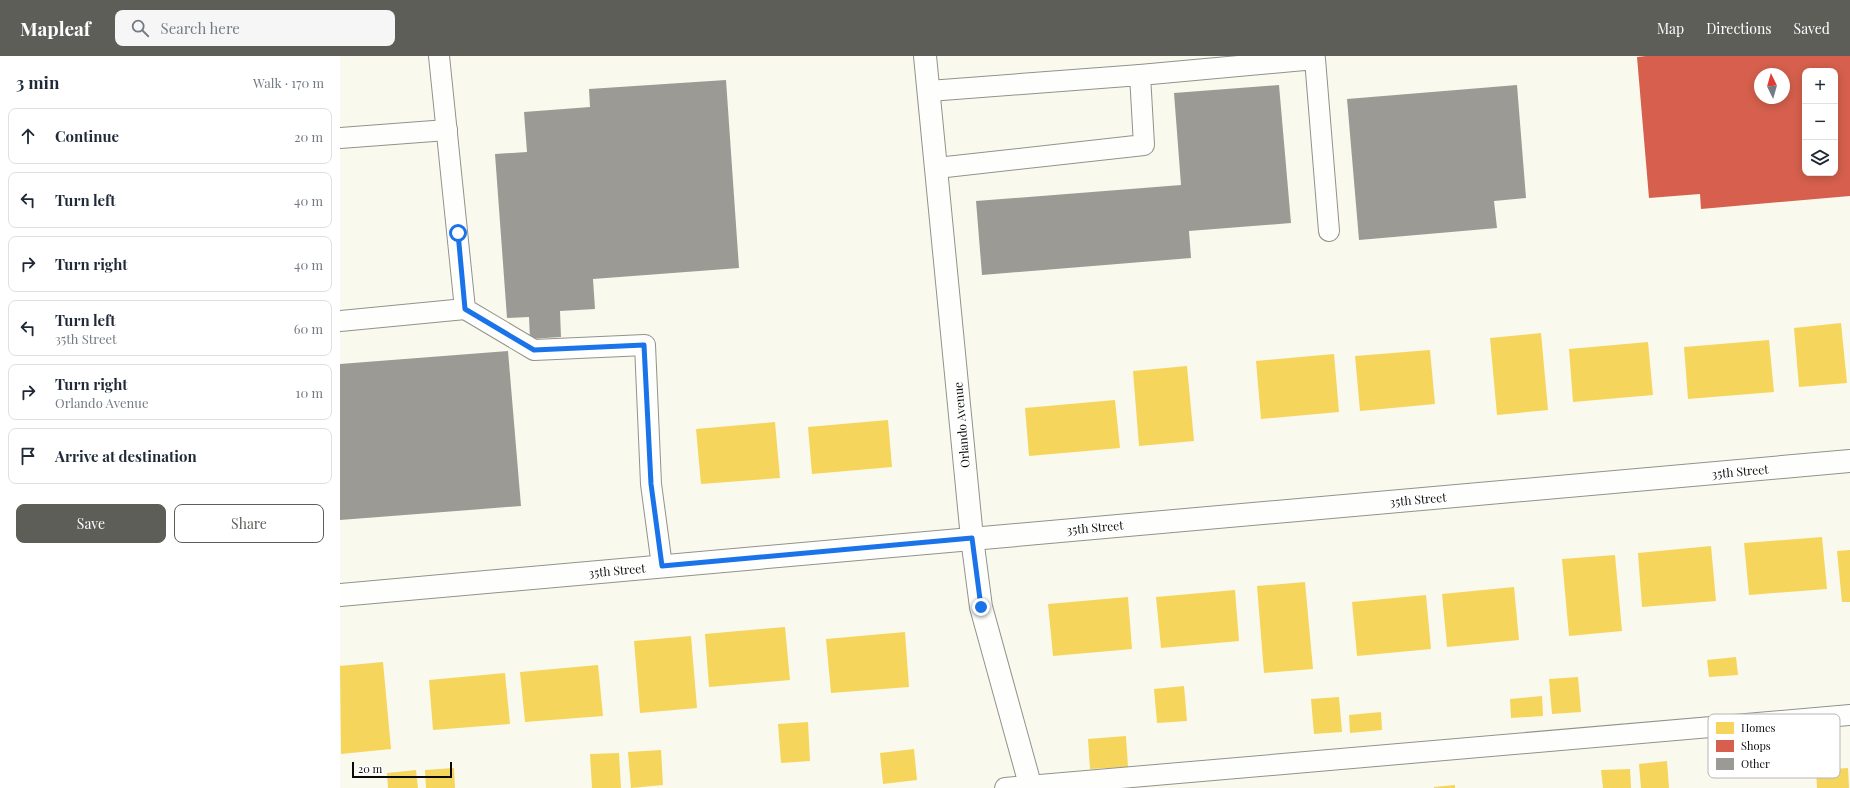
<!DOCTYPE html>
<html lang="en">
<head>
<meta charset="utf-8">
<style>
	body { margin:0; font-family:"Playfair Display",serif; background:#f6f6f7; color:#1f2937 }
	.controls { position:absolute; right:12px; top:12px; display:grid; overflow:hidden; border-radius:8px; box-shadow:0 2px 10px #0003 }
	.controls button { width:36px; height:36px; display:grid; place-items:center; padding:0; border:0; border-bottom:1px solid #e0e1e3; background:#fff; color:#1f2937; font:20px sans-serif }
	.compass { position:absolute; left:1414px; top:12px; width:36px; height:36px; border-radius:50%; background:#fff; box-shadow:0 2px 10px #0003; rotate:355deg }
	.scale { position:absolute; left:12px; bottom:10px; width:100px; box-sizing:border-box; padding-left:4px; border:2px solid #0a0a0a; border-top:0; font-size:11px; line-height:14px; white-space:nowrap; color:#0a0a0a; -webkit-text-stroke:3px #fff; paint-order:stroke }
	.stop { position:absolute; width:12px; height:12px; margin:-9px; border:3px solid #1a73e8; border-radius:50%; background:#fff }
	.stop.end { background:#1a73e8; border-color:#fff; box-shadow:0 1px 4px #0008 }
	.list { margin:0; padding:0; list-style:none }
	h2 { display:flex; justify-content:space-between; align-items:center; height:52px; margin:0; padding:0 16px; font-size:17px }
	h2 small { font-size:13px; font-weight:400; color:#747a83 }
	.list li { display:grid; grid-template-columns:26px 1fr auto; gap:12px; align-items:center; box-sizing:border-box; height:56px; margin:0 8px 8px; padding:0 8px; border:1px solid #e0e1e3; border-radius:8px }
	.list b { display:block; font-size:15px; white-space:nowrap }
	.list p { margin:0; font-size:13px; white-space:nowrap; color:#747a83 }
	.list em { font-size:13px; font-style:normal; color:#747a83 }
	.actions { display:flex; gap:8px; padding:12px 16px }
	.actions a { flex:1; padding:9px 0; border:1px solid #5e5e59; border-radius:8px; text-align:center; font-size:14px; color:#5e5e59 }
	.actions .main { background:#5e5e59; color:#fff }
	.icon { flex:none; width:22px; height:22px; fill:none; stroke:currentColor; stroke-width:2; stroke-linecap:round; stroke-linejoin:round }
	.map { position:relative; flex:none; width:1510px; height:732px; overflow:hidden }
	header { display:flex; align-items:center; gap:24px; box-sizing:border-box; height:56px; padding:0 20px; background:#5e5e59; color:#fff }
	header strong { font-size:19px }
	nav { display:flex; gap:22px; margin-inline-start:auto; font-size:14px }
	.search { width:280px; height:36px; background:#f6f6f7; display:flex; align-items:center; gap:10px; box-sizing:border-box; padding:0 14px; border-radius:8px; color:#747a83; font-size:15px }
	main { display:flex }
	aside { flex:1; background:#fff }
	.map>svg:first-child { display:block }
</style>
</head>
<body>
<header>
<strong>Mapleaf</strong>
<div class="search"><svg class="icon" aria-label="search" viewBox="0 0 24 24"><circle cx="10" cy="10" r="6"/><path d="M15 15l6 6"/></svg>Search here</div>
<nav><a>Map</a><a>Directions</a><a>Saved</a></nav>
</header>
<main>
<aside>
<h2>3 min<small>Walk · 170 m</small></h2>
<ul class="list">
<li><svg class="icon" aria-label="ahead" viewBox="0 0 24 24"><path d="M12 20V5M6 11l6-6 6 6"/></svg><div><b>Continue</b></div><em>20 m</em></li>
<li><svg class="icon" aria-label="left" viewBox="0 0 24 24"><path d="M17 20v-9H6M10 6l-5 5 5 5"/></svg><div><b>Turn left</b></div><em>40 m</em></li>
<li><svg class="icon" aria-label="right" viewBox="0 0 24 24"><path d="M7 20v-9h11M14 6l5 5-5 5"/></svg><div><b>Turn right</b></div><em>40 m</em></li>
<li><svg class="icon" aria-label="left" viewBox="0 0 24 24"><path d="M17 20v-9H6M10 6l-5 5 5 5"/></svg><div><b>Turn left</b><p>35th Street</p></div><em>60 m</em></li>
<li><svg class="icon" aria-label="right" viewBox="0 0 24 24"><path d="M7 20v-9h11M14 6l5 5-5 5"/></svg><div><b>Turn right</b><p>Orlando Avenue</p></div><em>10 m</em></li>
<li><svg class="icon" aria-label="arrive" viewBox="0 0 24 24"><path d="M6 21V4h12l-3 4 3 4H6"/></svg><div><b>Arrive at destination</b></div></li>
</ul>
<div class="actions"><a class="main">Save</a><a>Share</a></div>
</aside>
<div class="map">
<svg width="1510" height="732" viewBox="0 0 1510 732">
	<rect width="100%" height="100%" fill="#faf9ed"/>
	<g fill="#f6d55c">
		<path d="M1501,267L1507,327L1459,331L1454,272Z"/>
		<path d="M1201,277L1208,354L1157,359L1150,282Z"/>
		<path d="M1429,284L1434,336L1348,343L1344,291Z"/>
		<path d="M1308,286L1313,339L1233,346L1229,293Z"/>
		<path d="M1090,294L1095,348L1020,355L1015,300Z"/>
		<path d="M994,298L999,356L921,363L916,305Z"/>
		<path d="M847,310L854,385L799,390L793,315Z"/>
		<path d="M775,344L780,392L689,400L685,352Z"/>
		<path d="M548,364L552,411L472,418L468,371Z"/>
		<path d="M435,366L440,422L361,428L356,373Z"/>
		<path d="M1482,481L1487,533L1409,539L1404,487Z"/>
		<path d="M1371,490L1376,545L1302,551L1298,497Z"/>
		<path d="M1510,494V546H1502L1497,495Z"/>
		<path d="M1275,499L1282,575L1229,580L1222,503Z"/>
		<path d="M965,526L973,613L924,617L917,530Z"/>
		<path d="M1174,531L1179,584L1107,591L1102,538Z"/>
		<path d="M895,534L899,585L821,592L816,541Z"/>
		<path d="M1086,539L1091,593L1017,600L1012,546Z"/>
		<path d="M788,541L792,593L713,600L708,548Z"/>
		<path d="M445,571L450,624L369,631L365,578Z"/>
		<path d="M565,576L569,631L491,637L486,583Z"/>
		<path d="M351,580L357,652L300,657L294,585Z"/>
		<path d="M1396,601L1398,619L1369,621L1367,604Z"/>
		<path d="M43,606L51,693L1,698L0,610Z"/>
		<path d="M258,609L263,660L185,666L180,616Z"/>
		<path d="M165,617L170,668L93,674L89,624Z"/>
		<path d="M1238,621L1241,656L1212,658L1209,623Z"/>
		<path d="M844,630L847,665L817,667L814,633Z"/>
		<path d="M1202,640L1203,660L1171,662L1170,643Z"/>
		<path d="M999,641L1002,676L974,678L971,643Z"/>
		<path d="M1041,656L1042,674L1010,677L1009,659Z"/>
		<path d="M468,666L470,705L441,707L438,668Z"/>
		<path d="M786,680L788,711L750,713L748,683Z"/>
		<path d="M574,693L577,724L543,728L540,697Z"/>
		<path d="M321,694L323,729L291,732L288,696Z"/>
		<path d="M279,697L281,732H252L250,698Z"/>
		<path d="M1327,705L1329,732H1301L1299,708Z"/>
		<path d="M114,712L115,732H86L85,714Z"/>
		<path d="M1508,712L1509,732H1477L1476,714Z"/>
		<path d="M1290,713L1291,732H1263L1261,714Z"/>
		<path d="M76,714L78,732H48L47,717Z"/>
		<path d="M1115,729V732H1094V731Z"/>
	</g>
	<path fill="#d6604d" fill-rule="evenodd" d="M1306,0H1510V140L1361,153L1360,138L1309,142L1297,1ZM1465,15H1495V117H1465ZM1420,18H1444V42H1420Z"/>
	<g fill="#9c9a94">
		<path d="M386,24L399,212L253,223L255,253L220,255L221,281L190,283L189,261L167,262L155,98L187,96L184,56L250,51L249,33Z"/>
		<path d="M939,29L951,167L849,175L851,202L642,219L636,145L841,129L834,37Z"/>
		<path d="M1177,29L1186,142L1154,145L1157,172L1019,184L1007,43Z"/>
		<path d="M168,295L181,450L0,464V308Z"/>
	</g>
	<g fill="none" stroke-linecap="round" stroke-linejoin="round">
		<g stroke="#92928c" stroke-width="22">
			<g id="lane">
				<path d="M99,0L125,253L194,294L305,289L311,428L322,510"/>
				<path d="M800,19L975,3L989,175"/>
				<path d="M589,35L800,19L804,89L597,112"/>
				<path d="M0,82L107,74"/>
				<path d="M0,265L125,253"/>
				<path d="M665,732L1510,659"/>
			</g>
		</g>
		<g stroke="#92928c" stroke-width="24">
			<g id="street">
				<path d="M585,0L632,482L641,551L691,732"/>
				<path d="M0,539L1510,405"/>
			</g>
		</g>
		<use href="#lane" stroke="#fefefc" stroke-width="20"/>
		<use href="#street" stroke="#fefefc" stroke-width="22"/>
	</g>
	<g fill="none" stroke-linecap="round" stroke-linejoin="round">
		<path stroke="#1a73e8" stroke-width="5" d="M118,177L125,253L194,294L304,289L311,428L322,510L632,482L641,551"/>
	</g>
	<g text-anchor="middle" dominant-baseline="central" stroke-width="4" stroke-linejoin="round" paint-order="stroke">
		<g font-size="12" fill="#0a0a0a" stroke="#fff">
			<text transform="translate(621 369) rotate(-95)">Orlando Avenue</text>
			<text transform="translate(1400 415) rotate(-5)">35th Street</text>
			<text transform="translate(1078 443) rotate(-5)">35th Street</text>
			<text transform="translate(755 471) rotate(-5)">35th Street</text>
			<text transform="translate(277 514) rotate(-5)">35th Street</text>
		</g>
	</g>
	<rect x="1368" y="658" width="132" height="64" rx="6" fill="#fff" stroke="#b6b6b6" stroke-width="1"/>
	<rect x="1376" y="666" width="18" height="12" fill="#f6d55c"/>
	<rect x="1376" y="684" width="18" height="12" fill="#d6604d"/>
	<rect x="1376" y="702" width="18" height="12" fill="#9c9a94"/>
	<g font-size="11" fill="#0a0a0a">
		<text x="1401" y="676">Homes</text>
		<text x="1401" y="694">Shops</text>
		<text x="1401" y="712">Other</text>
	</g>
</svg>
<div class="controls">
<button>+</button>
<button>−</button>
<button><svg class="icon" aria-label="layers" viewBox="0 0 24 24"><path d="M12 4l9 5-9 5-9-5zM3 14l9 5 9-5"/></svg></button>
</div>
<svg class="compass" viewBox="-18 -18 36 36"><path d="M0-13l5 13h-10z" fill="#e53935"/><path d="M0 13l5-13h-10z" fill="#747a83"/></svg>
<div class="scale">20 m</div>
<div class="stop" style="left:118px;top:177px"></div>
<div class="stop end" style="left:641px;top:551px"></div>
</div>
</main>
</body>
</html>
